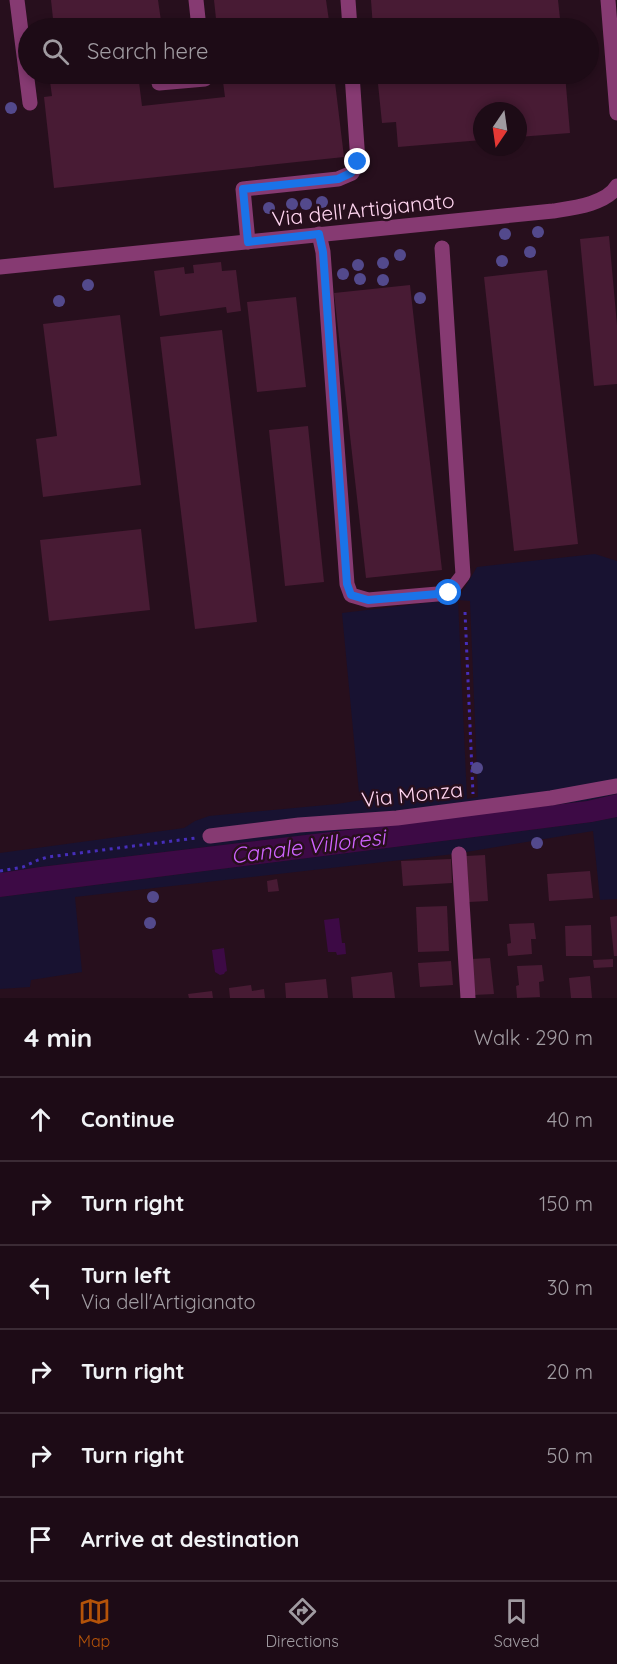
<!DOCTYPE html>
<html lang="en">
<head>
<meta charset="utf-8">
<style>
	body { margin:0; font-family:Quicksand,sans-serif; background:#2a1923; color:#f1f3f6 }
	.compass { position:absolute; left:473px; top:102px; width:54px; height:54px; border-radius:50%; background:#1d0b16; box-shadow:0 3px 9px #0003; rotate:193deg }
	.stop { position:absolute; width:18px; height:18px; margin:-14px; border:4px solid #1a73e8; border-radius:50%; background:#fff }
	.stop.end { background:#1a73e8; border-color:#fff; box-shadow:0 2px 6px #0008 }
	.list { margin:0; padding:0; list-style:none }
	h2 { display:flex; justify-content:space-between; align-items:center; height:78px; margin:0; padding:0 24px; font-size:26px }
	h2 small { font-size:20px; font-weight:400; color:#a09ba1 }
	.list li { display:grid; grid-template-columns:39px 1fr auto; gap:18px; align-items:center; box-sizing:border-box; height:84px; padding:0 24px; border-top:2px solid #3b2b35 }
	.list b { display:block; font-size:22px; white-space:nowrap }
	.list p { margin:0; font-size:20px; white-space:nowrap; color:#a09ba1 }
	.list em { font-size:20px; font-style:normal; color:#a09ba1 }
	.icon { flex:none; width:33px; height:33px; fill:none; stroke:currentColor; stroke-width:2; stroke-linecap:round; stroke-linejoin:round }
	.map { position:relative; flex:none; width:617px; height:998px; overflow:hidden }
	.search { position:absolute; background:#1d0b16; box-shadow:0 3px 9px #0003; left:18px; right:18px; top:18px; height:66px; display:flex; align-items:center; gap:15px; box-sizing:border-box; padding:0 21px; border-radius:33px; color:#a09ba1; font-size:22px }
	.sheet { height:582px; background:#1d0b16 }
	nav { display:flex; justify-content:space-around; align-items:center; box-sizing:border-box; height:84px; border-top:2px solid #3b2b35; background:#1d0b16; font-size:16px; color:#a09ba1 }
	nav a { display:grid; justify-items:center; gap:3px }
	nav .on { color:#b45309 }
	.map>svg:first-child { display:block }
</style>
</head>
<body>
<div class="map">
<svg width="617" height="998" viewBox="0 0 617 998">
	<rect width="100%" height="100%" fill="#270f1d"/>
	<g fill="#181231" fill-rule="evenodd">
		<path d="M595,554L617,561V794L587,801L40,867L0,873V853L184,828L195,821L209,816L337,804L362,800L359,793L342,613L458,599L477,567ZM458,600L470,601L478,797L467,799Z"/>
		<path d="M617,817V899L600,900L593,831L454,854L75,897L82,972L31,980L30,987L0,989V897L592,822Z"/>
	</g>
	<g fill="#3d0a45">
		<path d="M617,794V817L592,822L0,897V873L40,867L587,801Z"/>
		<path d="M339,918L342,943H345L346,954L337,955L336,952H328L324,920Z"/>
		<path d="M224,948L227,971L225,972L224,974L220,975L215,972L212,950Z"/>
	</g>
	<g fill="#481b34">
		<path d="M51,0H158L162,28H54Z"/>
		<path d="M214,0H326L330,28H217Z"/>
		<path d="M371,0H558L561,28H373Z"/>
		<path d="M49,74H138L142,106L225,97L222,74H334L344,157L54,188L44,97L52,96Z"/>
		<path d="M377,74H565L570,133L518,137V111H482V140L398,147L396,122L382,123Z"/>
		<path d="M609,236L617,325V384L594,386L580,239Z"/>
		<path d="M221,262L222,271L236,270L241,311L227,313L226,307L160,316L154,271L184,267L185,274L194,273L193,265Z"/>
		<path d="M547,270L578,544L514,551L484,277Z"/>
		<path d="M410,285L442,570L366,578L334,293Z"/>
		<path d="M296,297L306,387L257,392L247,302Z"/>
		<path d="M120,315L141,485L43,497L36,439L57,436L43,324Z"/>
		<path d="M222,330L257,622L195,629L160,337Z"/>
		<path d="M308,426L324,582L285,586L269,430Z"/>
		<path d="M141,529L150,610L49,621L40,540Z"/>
		<path d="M485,855L488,901L469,902L466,856Z"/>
		<path d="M451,859L452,883L403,886L401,861Z"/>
		<path d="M590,871L593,898L549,901L547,874Z"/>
		<path d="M277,879L279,891L268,892L267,881Z"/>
		<path d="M447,906L449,951L418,952L416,907Z"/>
		<path d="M617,916V956H614L610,917Z"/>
		<path d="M534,923L536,939H531L532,954L508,956L507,944L511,943L509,924Z"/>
		<path d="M591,925L592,956H566L565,926Z"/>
		<path d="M490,958L494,994L474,995L471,959Z"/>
		<path d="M613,959V967L594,968L593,960Z"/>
		<path d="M451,961L453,985L420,987L418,963Z"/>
		<path d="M542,965L544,981L539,982L540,997L517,998L516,986L519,985L517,966Z"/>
		<path d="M392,972L395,998H353L351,977Z"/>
		<path d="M590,976L592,998H571L569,978Z"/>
		<path d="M326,979L328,998H286L285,983Z"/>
		<path d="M251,985L252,991L264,989L265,998H230L229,988Z"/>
		<path d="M212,991L213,998H189L188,994Z"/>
	</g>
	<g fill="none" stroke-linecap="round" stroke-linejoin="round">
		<g stroke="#462eba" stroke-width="3" stroke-dasharray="3 4.5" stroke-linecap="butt">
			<path d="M465,612L473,794"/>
			<path d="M0,871L23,867L38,860L48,857L196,838"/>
		</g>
		<g stroke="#863a72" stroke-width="15">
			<path d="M17,0L30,103"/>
			<path d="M196,0L199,28"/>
			<path d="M348,0L350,28"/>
			<path d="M608,0L617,113"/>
			<path d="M159,83L205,79L204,74"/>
			<path d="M319,234L323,252L347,584L351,595L368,600L449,593L463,575L442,248"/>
			<path d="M248,242L243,189L338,179L352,173L358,162L352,74"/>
			<path d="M0,267L553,211C572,208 607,204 617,186"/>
			<path d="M210,836L299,825L397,818L551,798L617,786"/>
			<path d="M459,854L468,998"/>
		</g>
	</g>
	<g fill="#53498c">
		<circle cx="11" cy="108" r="6"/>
		<circle cx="322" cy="202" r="6"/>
		<circle cx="292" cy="204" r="6"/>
		<circle cx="306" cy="204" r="6"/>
		<circle cx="269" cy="208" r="6"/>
		<circle cx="538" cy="232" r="6"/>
		<circle cx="505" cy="234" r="6"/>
		<circle cx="530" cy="252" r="6"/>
		<circle cx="400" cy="255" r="6"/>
		<circle cx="502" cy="261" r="6"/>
		<circle cx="383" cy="263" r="6"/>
		<circle cx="358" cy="265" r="6"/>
		<circle cx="343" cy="274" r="6"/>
		<circle cx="360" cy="279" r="6"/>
		<circle cx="383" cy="280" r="6"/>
		<circle cx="88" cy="285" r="6"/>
		<circle cx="420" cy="298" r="6"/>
		<circle cx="59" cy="301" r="6"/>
		<circle cx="477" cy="768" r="6"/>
		<circle cx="537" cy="843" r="6"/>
		<circle cx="153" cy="897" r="6"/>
		<circle cx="150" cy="923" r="6"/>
	</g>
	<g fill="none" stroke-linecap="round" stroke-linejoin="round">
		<path stroke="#1a73e8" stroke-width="8" d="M358,162L351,173L338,179L243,189L248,242L319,234L323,252L347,584L351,595L368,600L449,593"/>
	</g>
	<g text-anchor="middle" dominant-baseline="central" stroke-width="5" stroke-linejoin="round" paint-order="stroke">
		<g font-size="21" fill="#ffd5f0" stroke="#270f1d">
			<text transform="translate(363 209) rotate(-6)">Via dell'Artigianato</text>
			<text transform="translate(412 794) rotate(-6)">Via Monza</text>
		</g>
		<g font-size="22" font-style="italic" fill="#cf63ff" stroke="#270f1d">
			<text transform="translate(308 846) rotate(-7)">Canale Villoresi</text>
		</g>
	</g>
</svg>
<svg class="compass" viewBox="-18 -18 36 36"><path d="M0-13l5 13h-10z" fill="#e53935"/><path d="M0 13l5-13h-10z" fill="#a09ba1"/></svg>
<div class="stop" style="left:449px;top:593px"></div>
<div class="stop end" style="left:358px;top:162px"></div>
<div class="search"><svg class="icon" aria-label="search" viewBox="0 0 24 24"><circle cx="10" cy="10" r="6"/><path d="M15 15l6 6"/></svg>Search here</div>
</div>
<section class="sheet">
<h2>4 min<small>Walk · 290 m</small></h2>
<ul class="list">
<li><svg class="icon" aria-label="ahead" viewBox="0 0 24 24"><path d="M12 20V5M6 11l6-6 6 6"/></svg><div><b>Continue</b></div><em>40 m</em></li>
<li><svg class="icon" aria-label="right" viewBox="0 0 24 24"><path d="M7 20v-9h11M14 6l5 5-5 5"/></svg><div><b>Turn right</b></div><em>150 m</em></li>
<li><svg class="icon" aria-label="left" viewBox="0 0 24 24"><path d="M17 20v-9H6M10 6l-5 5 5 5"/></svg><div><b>Turn left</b><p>Via dell'Artigianato</p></div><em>30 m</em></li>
<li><svg class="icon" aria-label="right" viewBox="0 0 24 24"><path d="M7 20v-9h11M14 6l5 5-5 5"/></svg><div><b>Turn right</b></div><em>20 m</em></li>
<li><svg class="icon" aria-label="right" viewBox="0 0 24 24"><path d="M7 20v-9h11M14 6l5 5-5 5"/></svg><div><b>Turn right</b></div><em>50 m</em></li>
<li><svg class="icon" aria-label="arrive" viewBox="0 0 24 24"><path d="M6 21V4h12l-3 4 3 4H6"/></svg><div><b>Arrive at destination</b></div></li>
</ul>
</section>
<nav>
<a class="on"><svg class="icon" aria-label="map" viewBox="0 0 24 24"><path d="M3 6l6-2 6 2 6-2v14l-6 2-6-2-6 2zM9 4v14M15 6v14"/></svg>Map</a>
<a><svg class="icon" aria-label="directions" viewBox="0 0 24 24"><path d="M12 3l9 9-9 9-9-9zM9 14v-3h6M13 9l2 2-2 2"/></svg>Directions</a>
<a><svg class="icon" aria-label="saved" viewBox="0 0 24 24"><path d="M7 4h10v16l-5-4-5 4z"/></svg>Saved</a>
</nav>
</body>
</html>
